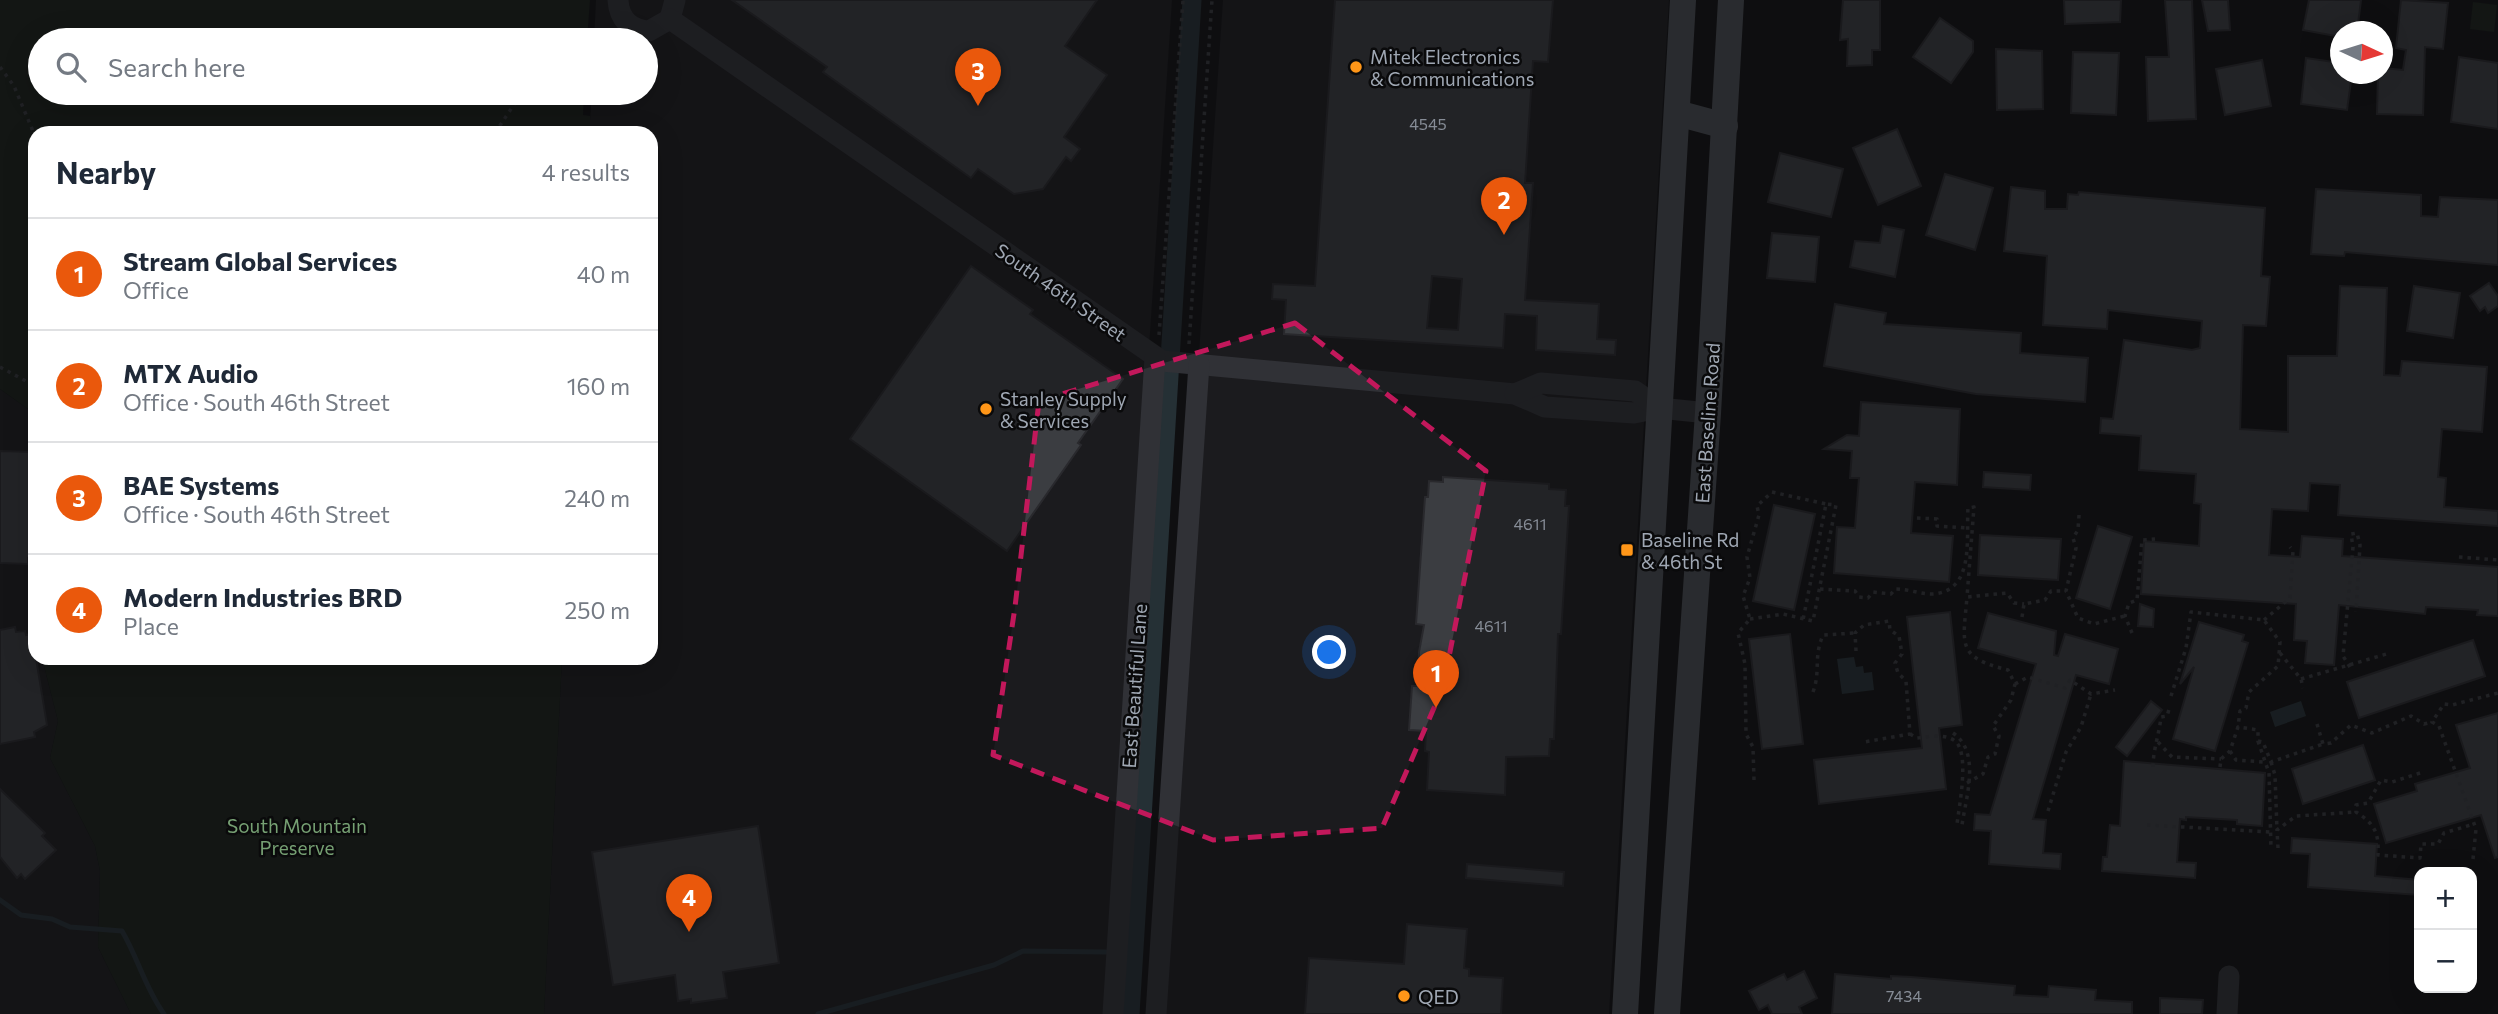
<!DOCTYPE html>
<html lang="en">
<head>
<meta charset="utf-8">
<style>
	body { margin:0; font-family:Commissioner,sans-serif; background:#f2f2f3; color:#1f2937 }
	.controls { position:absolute; right:21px; bottom:21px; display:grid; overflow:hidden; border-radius:14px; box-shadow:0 7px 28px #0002 }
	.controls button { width:63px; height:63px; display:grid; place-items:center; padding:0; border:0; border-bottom:2px solid #e0e1e3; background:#fff; color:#1f2937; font:35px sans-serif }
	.compass { position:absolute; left:2330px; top:21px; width:63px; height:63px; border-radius:50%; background:#fff; box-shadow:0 7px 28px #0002; rotate:94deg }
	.you { position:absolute; left:1330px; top:653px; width:24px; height:24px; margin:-18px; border:5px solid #fff; border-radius:50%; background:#1a73e8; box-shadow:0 0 0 10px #1a73e833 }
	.badge { display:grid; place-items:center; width:46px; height:46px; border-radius:50%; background:#ea580c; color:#fff; font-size:23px; font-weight:700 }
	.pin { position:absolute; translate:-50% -58px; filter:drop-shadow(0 2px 4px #0008) }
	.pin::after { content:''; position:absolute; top:37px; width:24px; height:21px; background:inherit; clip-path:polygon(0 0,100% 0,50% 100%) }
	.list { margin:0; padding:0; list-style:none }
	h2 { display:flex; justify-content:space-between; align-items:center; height:91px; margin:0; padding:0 28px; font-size:30px }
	h2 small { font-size:23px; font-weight:400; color:#747a83 }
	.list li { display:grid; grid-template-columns:46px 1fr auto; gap:21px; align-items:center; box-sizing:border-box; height:112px; padding:0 28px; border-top:2px solid #e0e1e3 }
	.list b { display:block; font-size:26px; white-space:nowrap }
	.list p { margin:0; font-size:23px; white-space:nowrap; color:#747a83 }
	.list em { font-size:23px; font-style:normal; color:#747a83 }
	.icon { flex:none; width:38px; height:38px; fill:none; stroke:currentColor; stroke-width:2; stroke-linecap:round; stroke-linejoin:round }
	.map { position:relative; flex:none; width:2498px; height:1014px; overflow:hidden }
	.search { position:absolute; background:#fff; box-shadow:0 7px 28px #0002; left:28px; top:28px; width:630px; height:77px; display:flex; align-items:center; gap:18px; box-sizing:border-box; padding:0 24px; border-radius:38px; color:#747a83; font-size:26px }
	.panel { position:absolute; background:#fff; box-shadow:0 7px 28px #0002; left:28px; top:126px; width:630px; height:539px; border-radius:21px }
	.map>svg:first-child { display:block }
</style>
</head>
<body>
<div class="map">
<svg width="2498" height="1014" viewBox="0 0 2498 1014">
	<rect width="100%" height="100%" fill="#0f0f11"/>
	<g fill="#1b1b1e">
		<path d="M596,0H1172L1105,1014H544L562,658H651V133H589L592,93H646V40H594Z"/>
		<path d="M1223,0H1669L1609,1014H1161L1167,826Z"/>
		<path d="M0,389L35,414V658H42L58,721L50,758L95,846L100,871L98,947L131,1014H0Z"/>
	</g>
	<g fill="#192019">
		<path d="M0,0H590L587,40H40V93H584L583,115L590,116V133H35V414L0,389Z"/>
		<path d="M2473,2L2497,5L2494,32L2470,29Z"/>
		<path d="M42,658H562L544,1014H131L98,947L100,871L95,846L50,758L58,721Z"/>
	</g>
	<g fill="#253035">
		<path d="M1854,657L1856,667L1863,666L1864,673L1872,672L1874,690L1842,694L1837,659Z"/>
		<path d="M2301,701L2306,716L2275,727L2270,712Z"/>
	</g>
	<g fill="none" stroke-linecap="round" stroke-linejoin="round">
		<g stroke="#253035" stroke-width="5">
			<path d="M0,900L21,915L52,919L70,927L122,931C138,958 145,988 164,1014"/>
			<path d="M818,1014L994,965L1023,951L1106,952"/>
		</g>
		<path stroke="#253035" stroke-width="19" d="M1130,1014L1192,0"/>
	</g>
	<g fill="#3b3d41" stroke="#29292d" stroke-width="2" fill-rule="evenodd">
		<path d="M732,0H1097L1065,46L1107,75L1064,137L1080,149L1071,161L1066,157L1043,189L1014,194L978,169L971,178L823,72L827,67Z"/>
		<path d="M1335,0H1553L1548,62L1533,61L1525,183H1533L1525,300L1599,304L1597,339L1616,340L1615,355L1536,350L1537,316L1505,314L1503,348L1284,334L1286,300L1272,299L1273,284L1315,286ZM1432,276L1462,279L1458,330L1427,328Z"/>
		<path d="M1843,0H1880V50H1872V65L1847,66L1848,39L1840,40Z"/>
		<path d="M2064,0H2121L2120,22L2065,24Z"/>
		<path d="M2165,0H2192L2196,119L2148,121L2146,57H2169Z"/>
		<path d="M2202,0H2228L2230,30L2208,31Z"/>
		<path d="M2309,0H2361L2357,32H2341V37L2303,30Z"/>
		<path d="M2401,0L2448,3L2443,49L2425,47L2423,115L2377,114L2378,74H2383V68L2403,70L2406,50L2396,48Z"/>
		<path d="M1940,18L1973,41V52L1951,83L1913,57Z"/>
		<path d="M1996,49L2042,51L2043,109L1997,110Z"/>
		<path d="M2073,52L2119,53L2116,115L2071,113Z"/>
		<path d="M2459,57L2498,63V129L2451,122Z"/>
		<path d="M2306,58L2341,63V74H2352L2347,110L2301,104Z"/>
		<path d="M2262,60L2271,106L2225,115L2216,69Z"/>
		<path d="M1897,129L1921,186L1878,205L1853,148Z"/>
		<path d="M1780,153L1843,169L1831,217L1768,202Z"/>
		<path d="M1945,174L1993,188L1975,250L1926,235Z"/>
		<path d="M2011,187L2045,191V209H2067L2068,194L2078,195L2079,192L2265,208L2261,276L2270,277L2266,326L2243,325L2240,429L2288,432V356H2337L2340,286L2387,288L2384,375L2400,376L2402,361L2487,367L2482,432L2442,429L2438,477L2446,478L2444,507L2498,511V526L2338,515L2340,485L2310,483L2308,511L2272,509L2269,555L2300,557L2302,536L2343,539L2342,556L2498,567V616L2477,615L2478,610L2426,607L2425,614L2339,605L2334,665L2305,663L2307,641L2294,640L2296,604L2141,594L2144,541L2199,546L2201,504L2194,503L2196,474L2139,470L2141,436L2100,433L2101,418L2113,419L2124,340L2192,350L2200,348L2202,321L2108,310L2107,329L2043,325L2047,256L2004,251Z"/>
		<path d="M2316,189L2421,195V216L2438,217L2440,197L2498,200V265L2345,252L2344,256L2311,254Z"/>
		<path d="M1883,226L1904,230L1895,277L1850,267L1855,241L1880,243Z"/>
		<path d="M1772,233L1819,237L1815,282L1767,278Z"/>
		<path d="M971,266L1033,310L1030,314L1123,379L1078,443L1081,445L1007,551L850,439Z"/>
		<path d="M2489,283L2498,296V306L2488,313L2485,307L2480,311L2470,296Z"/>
		<path d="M2414,286L2460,293L2453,338L2407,331Z"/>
		<path d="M1835,304L1886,313L1884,324L2021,333L2020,353L2088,358L2085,402L1976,394L1824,366Z"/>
		<path d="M1861,402L1960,409L1957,485L1915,482L1911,533L1953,536L1949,582L1834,573L1837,527L1855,528L1859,478H1850L1852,451L1824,449L1847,435L1859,436Z"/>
		<path d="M0,451L33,452L35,458V559L28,558V564L0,563Z"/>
		<path d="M1984,472L2031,475L2030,490L1983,487Z"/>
		<path d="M1443,477L1549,484V489L1566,490L1565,506H1569L1561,634H1558L1554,739H1550L1549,756L1506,757L1505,795L1427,790L1429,752L1425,751L1426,731L1409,730L1412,686H1418L1419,652L1424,625L1416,624L1425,497H1428L1429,481L1443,482Z"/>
		<path d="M1774,505L1815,514L1794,610L1753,601Z"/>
		<path d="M2098,526L2132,537L2110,609L2076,598Z"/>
		<path d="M1980,535L2061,539L2058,580L1978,575Z"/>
		<path d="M2140,604L2154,609L2153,627L2138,626Z"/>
		<path d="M1950,612L1962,725L1939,728L1946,789L1819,804L1814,760L1922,748L1907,617Z"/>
		<path d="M1988,613L2056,631L2054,655L2058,656L2065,634L2118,649L2109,684L2076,675L2033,819L2046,820L2043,853L2061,854L2060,869L1989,864L1991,831L1974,830L1975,814L1990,815L2036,664L1978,648Z"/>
		<path d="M2199,622L2244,635L2242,641L2248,643L2215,751L2173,739L2194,667L2180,684Z"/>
		<path d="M15,627L16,632L25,631L26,635L32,634L47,725L34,732L35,737L0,744V630Z"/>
		<path d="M1790,634L1803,744L1762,749L1749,639Z"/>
		<path d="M2473,640L2485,676L2359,718L2347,682Z"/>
		<path d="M2151,701L2162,710L2127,756L2116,747Z"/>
		<path d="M2498,713V857L2495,858L2481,815L2386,843L2374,804L2417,791L2415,784L2470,768L2456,725Z"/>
		<path d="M2363,745L2375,780L2303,804L2292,769Z"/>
		<path d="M2124,761L2265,773L2262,826L2237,824V820L2186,817V820L2180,819L2177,862L2196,863L2195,878L2102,871L2103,857H2107L2110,825L2120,826Z"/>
		<path d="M0,789L45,833L42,836L56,850L25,879L21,874L17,878L0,857Z"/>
		<path d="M758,826L779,963L723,972L727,998L691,1003V999L678,1001L675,975L613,985L592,852Z"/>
		<path d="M2292,838L2377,844L2375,876L2419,880V895L2308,887L2310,854L2291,853Z"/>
		<path d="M1467,864L1564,872L1563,886L1466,878Z"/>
		<path d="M1407,924L1467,929L1464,968L1469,969V976L1503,978L1501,1014H1305L1309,958L1404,964Z"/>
		<path d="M1804,971L1817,998L1799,1007L1802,1014H1772L1768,1005L1759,1010L1749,991L1784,974L1787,980Z"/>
		<path d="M1835,974L1891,979V976L1911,977L2015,986L2014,995L2048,997L2049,986L2096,990L2095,1000L2132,1002V1014H1832Z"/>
		<path d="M2160,998L2203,1000L2202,1014H2160Z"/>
	</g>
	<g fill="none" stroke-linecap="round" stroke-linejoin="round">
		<g stroke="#36383d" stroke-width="3.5" stroke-dasharray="3.5 5" stroke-linecap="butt">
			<path d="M0,67L14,86L35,136"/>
			<path d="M495,133L515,103"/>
			<path d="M1159,335L1183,0"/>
			<path d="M1189,344L1212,0"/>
			<path d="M0,367L35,386"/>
			<path d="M2079,515L2078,530L2073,538L2076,548L2066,591L2078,618L2094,624L2125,616"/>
			<path d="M1917,518L1937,519V526L1967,528"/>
			<path d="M2459,557L2498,560"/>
			<path d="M1820,589L1855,591L1859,597L1868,598L1873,592L1891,594L1895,589C1909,589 1919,594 1932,594C1975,592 1966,539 1968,508L1974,507L1967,597"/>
			<path d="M2022,617L2024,604L2045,600L2051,591H2066"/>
			<path d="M1750,619L1783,614L1813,621L1836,505L1826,504L1803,620"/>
			<path d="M2264,620L2290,598L2293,551L2290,547"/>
			<path d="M2132,633L2125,616L2129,603L2137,600L2142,540L2155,539"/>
			<path d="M1856,651L1855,633L1864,625L1889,621L1890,630L1899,636L1902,654L1895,663L1898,673L1906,681L1910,734L1864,742"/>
			<path d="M2280,653L2301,679L2303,688"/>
			<path d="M2350,667L2343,656L2353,547L2351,534L2357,533L2360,545L2356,612"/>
			<path d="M2301,679L2390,653"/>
			<path d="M2015,684L2028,677L2065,688L2070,680L2091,694L2115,690"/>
			<path d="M1813,692C1821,670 1813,659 1823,635L1855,633"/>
			<path d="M2171,696L2186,648L2191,612L2264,620L2280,642L2278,666L2249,692L2246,708L2240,711L2238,727"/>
			<path d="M2317,724L2323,744L2331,743L2351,725L2372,733L2411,716L2424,724L2432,722"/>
			<path d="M1953,733C1981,752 1966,797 1962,825"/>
			<path d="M1910,734L1917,738C1929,737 1944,733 1955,741C1970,753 1959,807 1957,824"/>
			<path d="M2258,741L2269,773L2271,849"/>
			<path d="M2158,742L2172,757L2221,759"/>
			<path d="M2230,751L2236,760L2264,762"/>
			<path d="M2271,762L2275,775L2277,830"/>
			<path d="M2153,767C2153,750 2159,735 2161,717L2167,716L2170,706"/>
			<path d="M2220,767L2221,759L2230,751L2238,727L2258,730V741L2263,742L2271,762L2323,744"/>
			<path d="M2420,773L2392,782L2381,780L2368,803L2356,805V812C2375,824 2379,833 2378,855L2420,858L2421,844H2438L2444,833L2474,824"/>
			<path d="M1754,780L1753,747L1746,734L1745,664L1738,633L1750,619L1743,596L1750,578L1747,557L1759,515L1757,506L1772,492L1826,504"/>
			<path d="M1967,783L1983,774L1988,757L1995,754L1999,736L1993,726L2011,700L2015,684L2008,670C1956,657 1963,645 1967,597L2007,593L2014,603L2024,604"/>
			<path d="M2048,811L2066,752L2081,727L2091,694"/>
			<path d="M2147,825L2271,832"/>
			<path d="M2278,848L2277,830L2296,816L2356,812"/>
			<path d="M2473,859L2476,829L2439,726L2432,722L2444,704L2452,705L2498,693"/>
		</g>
		<g stroke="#303136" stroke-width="21">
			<path d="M618,0C619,19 630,30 649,31L670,19L675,0"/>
			<path d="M670,19L1162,361L1515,394L1545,407L1634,413L1659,408L1708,413"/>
			<path d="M1515,394L1541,383L1635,391L1659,408"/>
			<path d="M1113,1014L1155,358"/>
			<path d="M1156,1014L1199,364"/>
			<path d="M2227,1014L2229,976"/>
		</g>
		<g stroke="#4b4f55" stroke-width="26">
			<path d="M1677,113L1725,126"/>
			<path d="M1625,1014L1683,0"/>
			<path d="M1667,1014L1708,413L1731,0"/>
		</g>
	</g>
	<path d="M0 0H2498V1014H0ZM1295,323L1486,471L1443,687L1382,828L1213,840L993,755L1015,607L1039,401Z" fill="#0f0f11" fill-opacity=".55" fill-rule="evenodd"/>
	<path fill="none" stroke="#c2185b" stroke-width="5" stroke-dasharray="14 9" stroke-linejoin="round" d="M1295,323L1486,471L1443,687L1382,828L1213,840L993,755L1015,607L1039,401Z"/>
	<g fill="#ff9618" stroke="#0a0a0b" stroke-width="2.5">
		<circle cx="1356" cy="67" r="7"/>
		<circle cx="986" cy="409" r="7"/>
		<rect x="1620" y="543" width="14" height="14" rx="3.5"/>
		<circle cx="1404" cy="996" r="7"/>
	</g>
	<g text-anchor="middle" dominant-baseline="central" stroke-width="5" stroke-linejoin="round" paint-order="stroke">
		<g font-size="16" fill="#868c96">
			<text x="1428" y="123">4545</text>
			<text x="1530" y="523">4611</text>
			<text x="1491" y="625">4611</text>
			<text x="1904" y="995">7434</text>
		</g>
		<g font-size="19" fill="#9fa7b3" stroke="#0a0a0b" text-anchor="start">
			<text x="1370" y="56">Mitek Electronics<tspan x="1370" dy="22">&amp; Communications</tspan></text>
			<text x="1000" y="398">Stanley Supply<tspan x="1000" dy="22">&amp; Services</tspan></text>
			<text x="1641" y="539">Baseline Rd<tspan x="1641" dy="22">&amp; 46th St</tspan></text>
			<text x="1418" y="996">QED</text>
		</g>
		<g font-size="19" fill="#9fa7b3" stroke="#0a0a0b">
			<text transform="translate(1061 292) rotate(35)">South 46th Street</text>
			<text transform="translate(1707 423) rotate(-86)">East Baseline Road</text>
			<text transform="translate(1134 686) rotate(-86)">East Beautiful Lane</text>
		</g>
		<g font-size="19" fill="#76a073" stroke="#0a0a0b">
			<text x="297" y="825">South Mountain<tspan x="297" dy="22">Preserve</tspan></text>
		</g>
	</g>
</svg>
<div class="controls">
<button>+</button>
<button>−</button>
</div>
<svg class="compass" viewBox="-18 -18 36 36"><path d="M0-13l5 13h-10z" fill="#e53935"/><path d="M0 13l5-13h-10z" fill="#747a83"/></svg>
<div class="you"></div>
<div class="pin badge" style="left:1436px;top:708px">1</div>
<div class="pin badge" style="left:1504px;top:235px">2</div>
<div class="pin badge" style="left:978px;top:106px">3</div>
<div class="pin badge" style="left:689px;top:932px">4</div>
<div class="search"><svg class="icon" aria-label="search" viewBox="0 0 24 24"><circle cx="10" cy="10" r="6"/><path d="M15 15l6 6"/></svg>Search here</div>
<section class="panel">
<h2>Nearby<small>4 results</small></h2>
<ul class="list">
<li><span class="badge">1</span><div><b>Stream Global Services</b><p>Office</p></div><em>40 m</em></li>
<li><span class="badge">2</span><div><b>MTX Audio</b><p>Office · South 46th Street</p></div><em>160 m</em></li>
<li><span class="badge">3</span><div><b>BAE Systems</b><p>Office · South 46th Street</p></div><em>240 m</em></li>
<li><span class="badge">4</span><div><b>Modern Industries BRD</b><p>Place</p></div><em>250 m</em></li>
</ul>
</section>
</div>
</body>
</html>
